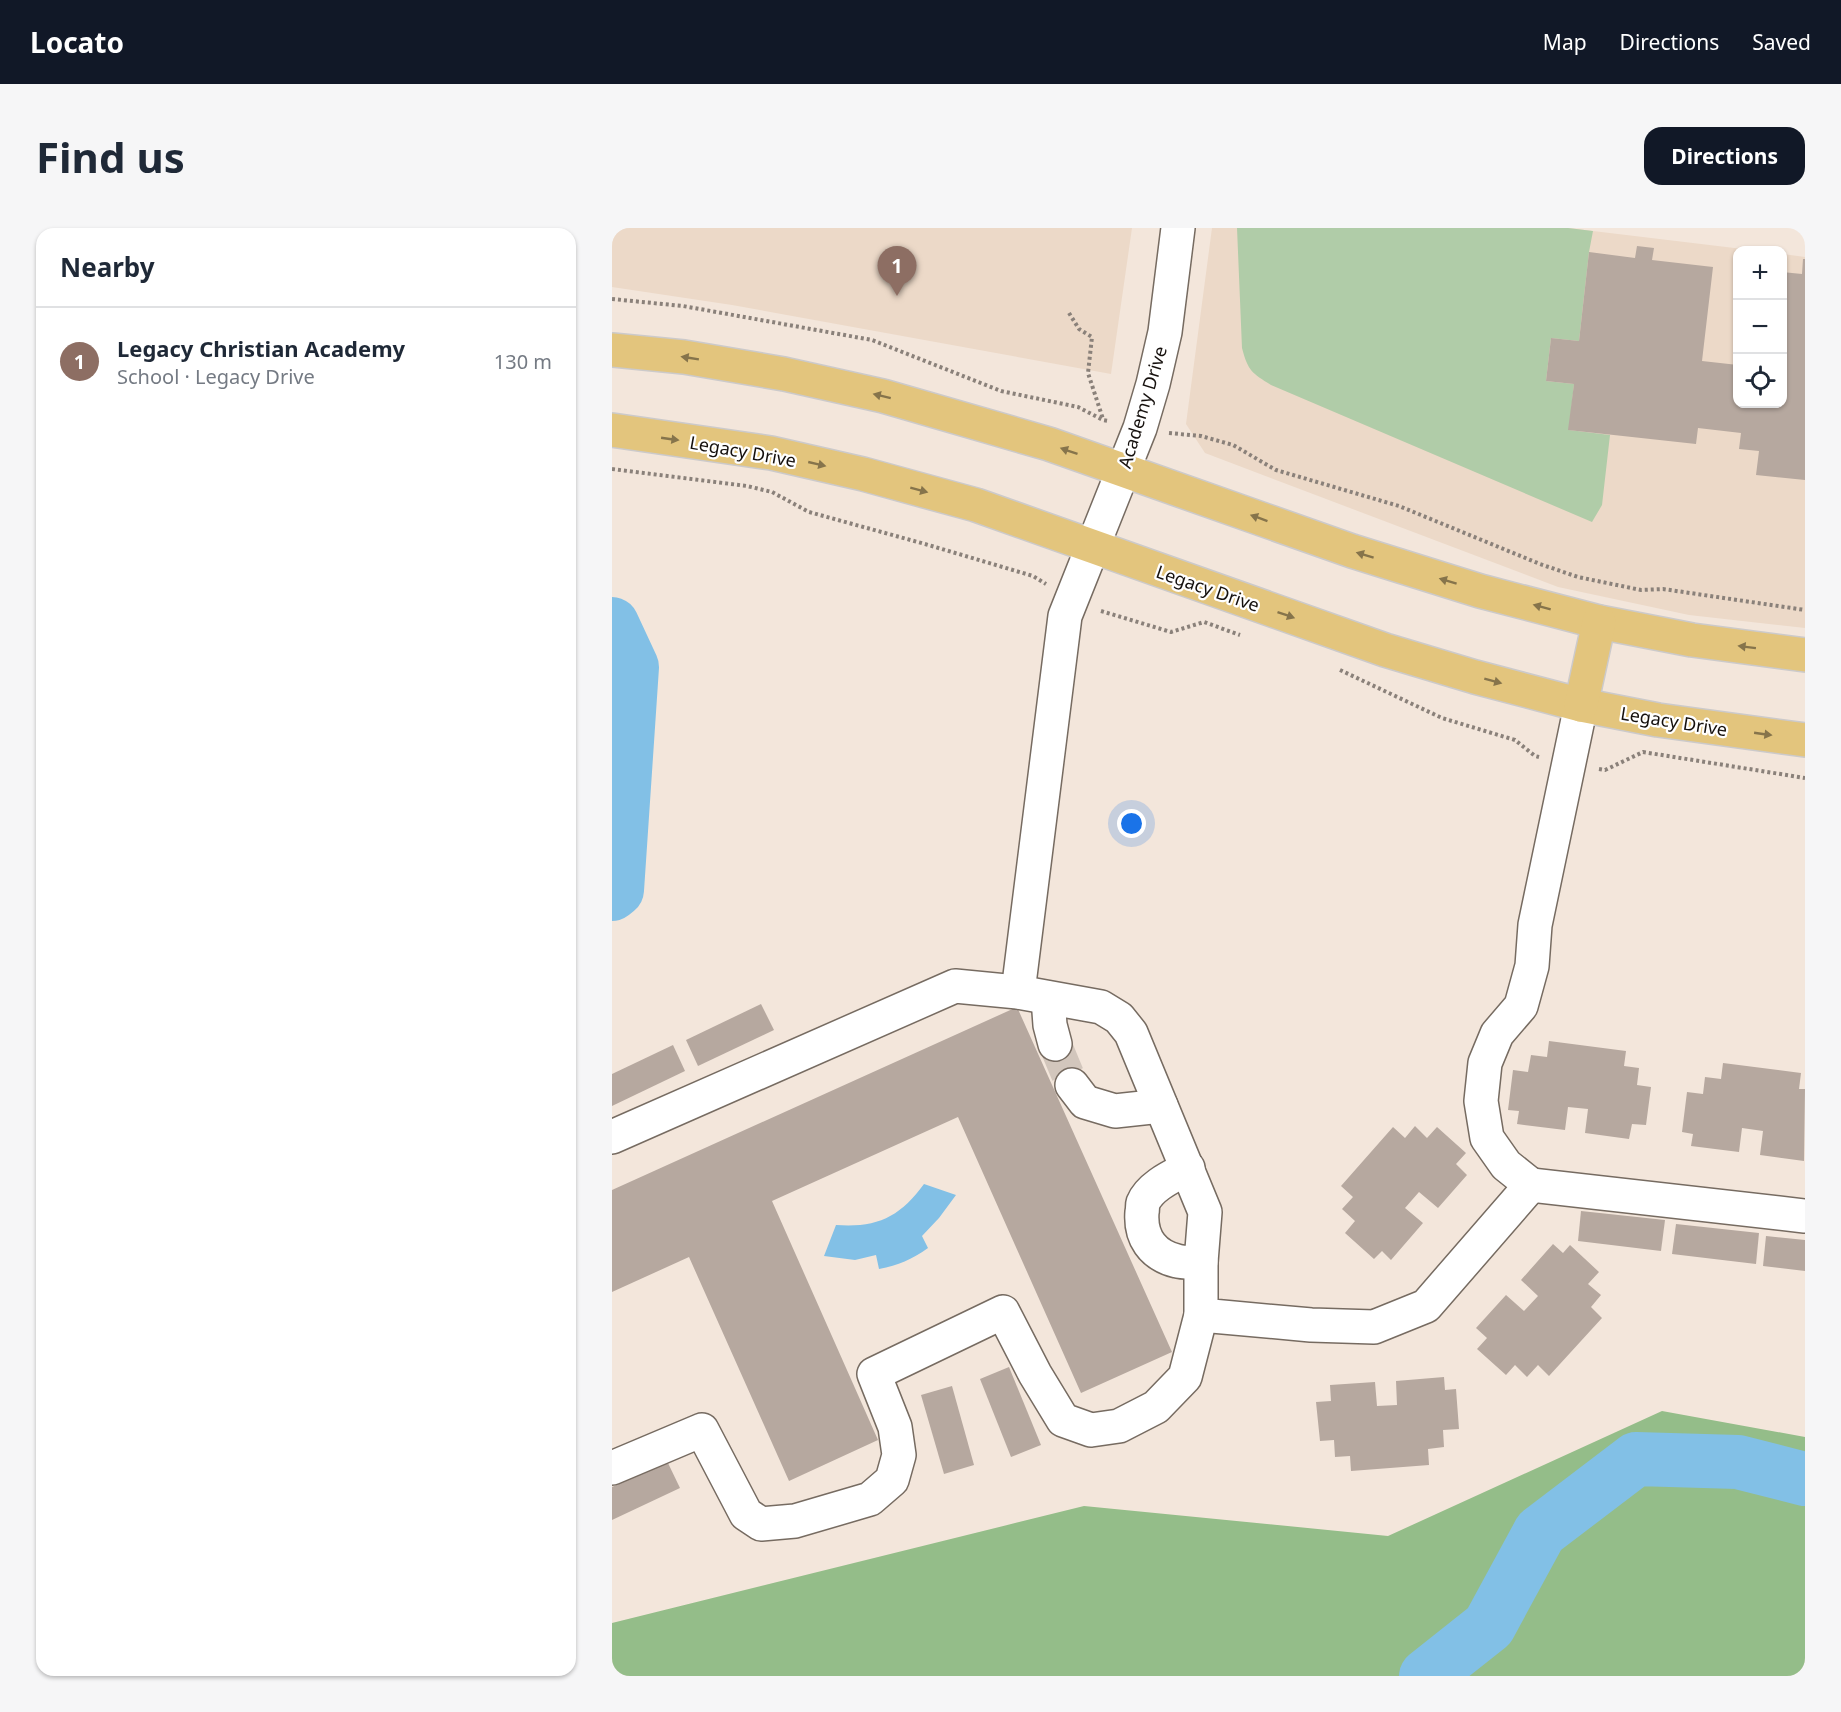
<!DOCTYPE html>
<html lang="en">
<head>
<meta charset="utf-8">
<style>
	body { margin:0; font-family:"Noto Sans",sans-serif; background:#f6f6f7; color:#1f2937 }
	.controls { position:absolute; right:18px; top:18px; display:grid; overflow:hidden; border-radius:12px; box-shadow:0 2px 4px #0004 }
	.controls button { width:54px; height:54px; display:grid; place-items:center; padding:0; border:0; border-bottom:2px solid #e0e1e3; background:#fff; color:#1f2937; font:30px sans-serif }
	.you { position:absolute; left:520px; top:596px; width:21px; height:21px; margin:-15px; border:4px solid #fff; border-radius:50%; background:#1a73e8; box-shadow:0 0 0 9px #1a73e833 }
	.badge { display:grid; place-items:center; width:39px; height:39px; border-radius:50%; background:#111827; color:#fff; font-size:20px; font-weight:700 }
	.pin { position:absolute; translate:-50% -50px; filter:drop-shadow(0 2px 3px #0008) }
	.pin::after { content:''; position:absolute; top:32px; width:21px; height:18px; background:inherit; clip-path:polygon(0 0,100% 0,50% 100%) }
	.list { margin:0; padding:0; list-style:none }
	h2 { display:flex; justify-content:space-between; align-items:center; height:78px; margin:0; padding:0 24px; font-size:26px }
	h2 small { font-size:20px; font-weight:400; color:#747a83 }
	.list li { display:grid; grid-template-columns:39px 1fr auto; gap:18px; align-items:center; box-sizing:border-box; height:108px; padding:0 24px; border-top:2px solid #e0e1e3 }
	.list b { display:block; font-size:22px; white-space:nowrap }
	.list p { margin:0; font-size:20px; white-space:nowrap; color:#747a83 }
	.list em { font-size:20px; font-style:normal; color:#747a83 }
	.icon { flex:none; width:33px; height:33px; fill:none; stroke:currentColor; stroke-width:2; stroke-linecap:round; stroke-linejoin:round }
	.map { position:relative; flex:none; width:1193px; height:1448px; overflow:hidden; border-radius:18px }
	header { display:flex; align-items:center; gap:36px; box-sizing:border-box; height:84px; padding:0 30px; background:#111827; color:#fff }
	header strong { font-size:28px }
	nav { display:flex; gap:33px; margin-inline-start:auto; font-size:21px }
	.intro { display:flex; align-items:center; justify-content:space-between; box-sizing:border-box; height:144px; padding:0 36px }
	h1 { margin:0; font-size:42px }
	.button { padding:15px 27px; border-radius:18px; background:#111827; color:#fff; font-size:21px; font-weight:700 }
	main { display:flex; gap:36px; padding:0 36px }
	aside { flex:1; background:#fff; border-radius:18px; box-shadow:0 2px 4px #0004 }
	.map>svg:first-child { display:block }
</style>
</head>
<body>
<header>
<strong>Locato</strong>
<nav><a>Map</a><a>Directions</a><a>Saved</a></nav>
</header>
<div class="intro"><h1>Find us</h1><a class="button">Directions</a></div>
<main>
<aside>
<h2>Nearby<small></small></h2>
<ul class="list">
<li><span class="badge" style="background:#8d6e63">1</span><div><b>Legacy Christian Academy</b><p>School · Legacy Drive</p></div><em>130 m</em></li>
</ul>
</aside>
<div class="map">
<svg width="1193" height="1448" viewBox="0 0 1193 1448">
	<rect width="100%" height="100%" fill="#f3e6db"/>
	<g fill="#ecd9c8">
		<path d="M0,0H520L499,146L120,77L0,59Z"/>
		<path d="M600,0H956L1139,22H1126V176H1170L1171,26L1193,29V400L1077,387L946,359L593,225L574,196Z"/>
	</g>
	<path fill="#b0cca8" d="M625,0H956L981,3L977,24L967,113L939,110L934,153L962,156L957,202L998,207L990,277L980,294L659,157C640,145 636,143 630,120Z"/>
	<path fill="#94bd89" d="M1050,1183L1193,1209V1448H0V1395L472,1278L776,1308Z"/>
	<path fill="#82c0e6" d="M312,956L344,967L327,990L310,1008L316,1020C299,1032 287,1037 267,1041L264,1027L243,1032L212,1028L224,997C265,1000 288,989 312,956Z"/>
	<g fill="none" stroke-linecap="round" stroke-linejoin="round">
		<g stroke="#82c0e6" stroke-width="54">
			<path d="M0,396L20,439L5,662L0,666"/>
			<path d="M814,1448L877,1398L928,1304L1024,1231L1126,1234L1193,1251"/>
		</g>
	</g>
	<g fill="#b6a89f">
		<path d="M1025,18L1042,20L1040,32L1101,39L1090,133L1126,137V176H1170V44L1190,46L1191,31H1193V252L1144,247L1147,223L1127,221L1129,205L1086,200L1084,216L956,202L962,156L934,153L939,110L967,113L977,24L1023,30Z"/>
		<path d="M149,776L162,802L86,838L74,812Z"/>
		<path d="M405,779L560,1124L469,1165L346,889L160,973L266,1212L177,1253L77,1029L0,1064V962Z"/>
		<path d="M937,813L1014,823L1012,838L1027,840L1025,857L1039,859L1034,897L1020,896L1017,911L973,905L976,881L956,879L953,902L905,896L907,883L896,882L901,842L916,844L919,827L935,829Z"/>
		<path d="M61,817L73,843L0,878V846Z"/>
		<path d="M1111,835L1189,845L1187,861H1193L1192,933L1148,927L1151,903L1130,900L1127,924L1079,918L1081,906L1070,904L1075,864L1091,866L1093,849L1109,851Z"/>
		<path d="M803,898L815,910L825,899L854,925L844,936L855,947L826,980L807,964L793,980L811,995L779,1032L770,1023L762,1031L733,1005L743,993L730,981L741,969L729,958L781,899L793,910Z"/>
		<path d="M969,983L1053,992L1049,1023L966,1013Z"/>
		<path d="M1064,996L1147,1005L1144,1036L1060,1026Z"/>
		<path d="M1154,1008L1193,1012V1043L1151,1038Z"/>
		<path d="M941,1016L951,1025L958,1017L987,1044L976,1056L989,1067L979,1079L990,1090L937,1148L926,1137L915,1149L903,1137L894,1147L865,1121L875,1110L864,1100L894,1067L912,1083L926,1068L909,1052Z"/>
		<path d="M397,1139L429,1217L399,1229L368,1151Z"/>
		<path d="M832,1149L833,1162L844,1161L847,1201L831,1202L832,1219L816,1221L817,1237L739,1243L738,1228L723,1229L722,1212L708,1213L704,1174L719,1173L718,1157L763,1154L765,1178L785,1177L784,1153Z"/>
		<path d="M340,1158L362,1237L332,1246L309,1167Z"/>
		<path d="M55,1233L68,1260L0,1292V1259Z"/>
	</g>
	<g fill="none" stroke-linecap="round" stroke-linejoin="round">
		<path stroke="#d2c6bc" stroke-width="33" stroke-dasharray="33 16" stroke-linecap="butt" d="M443,816L460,857"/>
		<g stroke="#766b61" stroke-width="36">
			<g id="minor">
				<path d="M406,764L453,388L528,200L541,156L553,104L566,0"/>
				<path d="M436,770L438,797L443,816"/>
				<path d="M460,857L473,874L503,883L549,878"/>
				<path d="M0,909L343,758L406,764L489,779L507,790L519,805L593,984L589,1034V1087L699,1097L762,1099L814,1078L919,957L894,937L875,910L869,873L873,835L885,806L909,778L920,738L923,697L969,477"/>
				<path d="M576,940C561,948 538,958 531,975C530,978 531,981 530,984C528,1009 540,1027 565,1033C572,1035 582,1034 589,1034"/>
				<path d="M919,957L1193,988"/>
				<path d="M0,1240L90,1202L134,1286L149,1296L183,1293L258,1271L280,1252L287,1227L283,1199L262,1146L391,1084L423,1146L451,1192L479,1202L507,1198L544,1179L573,1149L589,1087"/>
			</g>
		</g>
		<g stroke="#cccaca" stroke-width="36">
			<g id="major">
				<path d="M0,122L72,129L172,146L271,168L437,216L740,323L868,363L987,394L1080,412L1193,427"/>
				<path d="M0,202L159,225L251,246L364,277L773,422L863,449L969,477L1046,492L1193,512"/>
				<path d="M969,477L987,394"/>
			</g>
		</g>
		<g stroke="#8a817a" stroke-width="4" stroke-dasharray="3 3" stroke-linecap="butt">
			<path d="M0,71L71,78L260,112L389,163L466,179L491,192L497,193"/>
			<path d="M457,85L467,101L480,109L476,145L491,191"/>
			<path d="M557,205L589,208L621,217L664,242L787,278L928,336L966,349L1029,362L1051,361L1193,382"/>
			<path d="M0,241L135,258L160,264L197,284L313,316L421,348L434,356"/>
			<path d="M489,383L559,404L592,394L628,407"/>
			<path d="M728,442L830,490L903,512L923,528L927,529"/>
			<path d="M987,541L993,542L1031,524L1193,550"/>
		</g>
		<use href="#minor" stroke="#fff" stroke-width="33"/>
		<use href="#major" stroke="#e3c57d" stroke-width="33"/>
	</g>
	<defs><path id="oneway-solid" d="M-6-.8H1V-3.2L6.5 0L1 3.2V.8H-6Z" transform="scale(1.5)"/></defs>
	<g fill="#86744b">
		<use href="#oneway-solid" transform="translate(78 130) rotate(-171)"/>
		<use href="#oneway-solid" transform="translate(270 168) rotate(-166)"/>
		<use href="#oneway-solid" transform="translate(58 211) rotate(8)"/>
		<use href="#oneway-solid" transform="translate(457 223) rotate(-161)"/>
		<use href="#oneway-solid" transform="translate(205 236) rotate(13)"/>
		<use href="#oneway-solid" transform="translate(307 262) rotate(15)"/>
		<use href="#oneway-solid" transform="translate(647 290) rotate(-160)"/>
		<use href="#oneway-solid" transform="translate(753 327) rotate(-163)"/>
		<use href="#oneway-solid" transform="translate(836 353) rotate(-163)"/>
		<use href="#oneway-solid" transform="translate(930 379) rotate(-165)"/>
		<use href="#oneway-solid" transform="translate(674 387) rotate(19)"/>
		<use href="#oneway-solid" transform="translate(1135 419) rotate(-173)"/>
		<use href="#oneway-solid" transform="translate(881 453) rotate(15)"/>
		<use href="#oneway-solid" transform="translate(1151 506) rotate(8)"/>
	</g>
	<g text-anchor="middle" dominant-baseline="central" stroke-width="4.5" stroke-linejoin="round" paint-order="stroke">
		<g font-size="18" fill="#15100d" stroke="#fff">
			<text transform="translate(530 179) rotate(-73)">Academy Drive</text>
			<text transform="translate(131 223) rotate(10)">Legacy Drive</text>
			<text transform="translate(596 360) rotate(19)">Legacy Drive</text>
			<text transform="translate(1062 493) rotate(9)">Legacy Drive</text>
		</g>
	</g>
</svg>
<div class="controls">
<button>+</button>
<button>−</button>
<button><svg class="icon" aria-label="locate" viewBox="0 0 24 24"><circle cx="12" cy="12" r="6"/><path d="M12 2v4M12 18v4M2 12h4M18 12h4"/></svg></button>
</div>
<div class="you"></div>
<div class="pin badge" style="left:285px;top:68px;background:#8d6e63">1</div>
</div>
</main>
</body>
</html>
